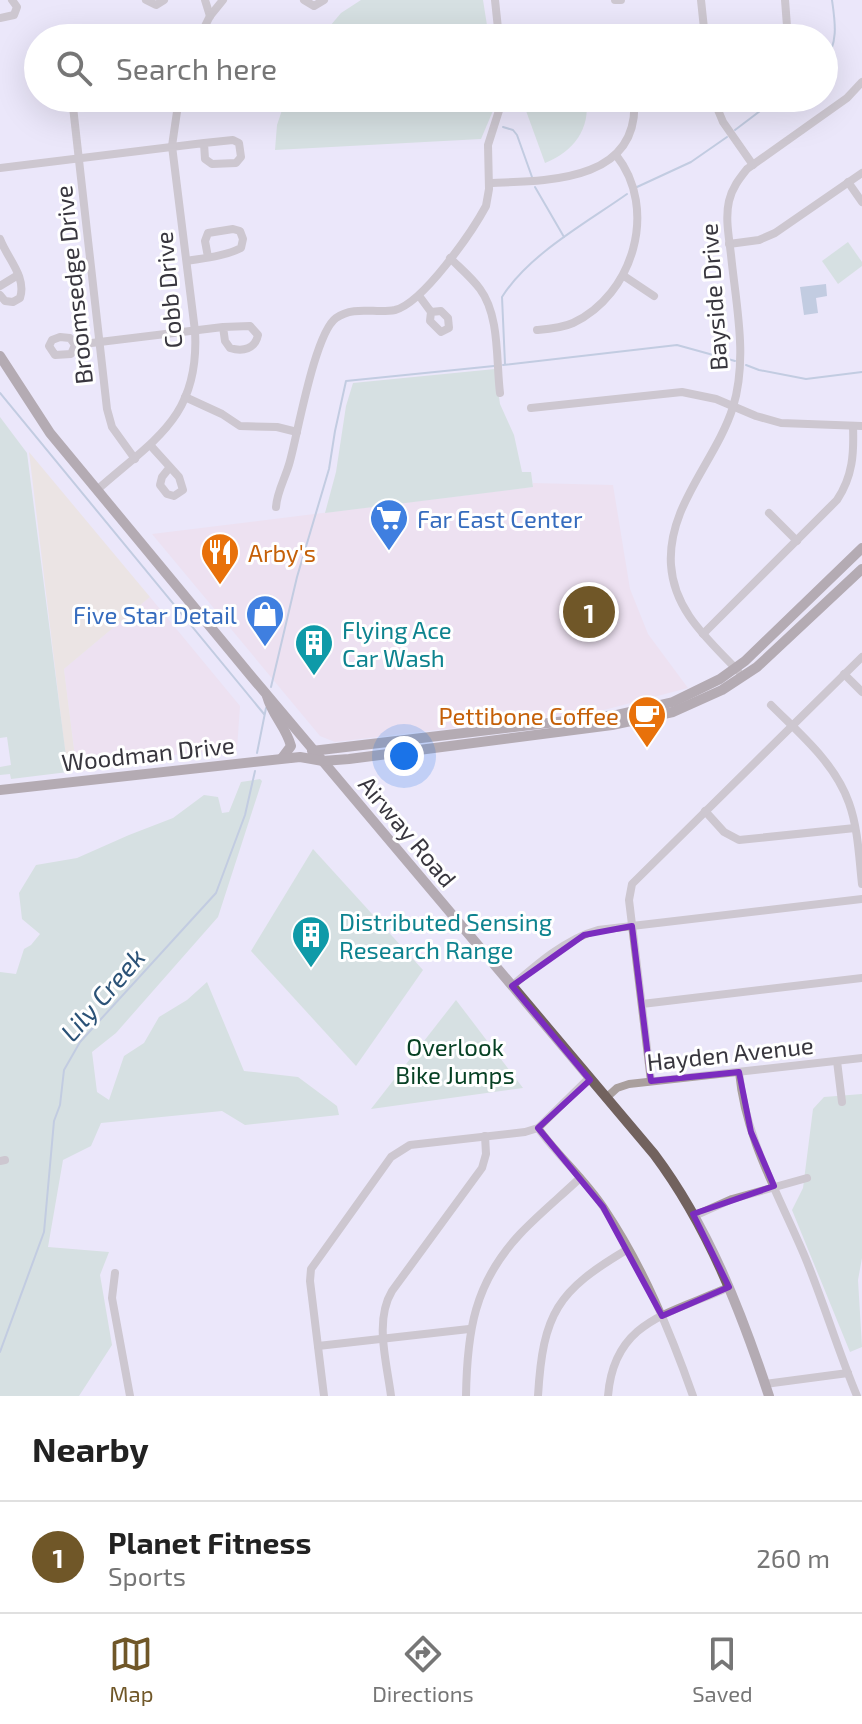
<!DOCTYPE html>
<html lang="en">
<head>
<meta charset="utf-8">
<style>
	body { margin:0; font-family:"Exo 2",sans-serif; background:#f6f6f6; color:#222 }
	.you { position:absolute; left:404px; top:756px; width:28px; height:28px; margin:-20px; border:6px solid #fff; border-radius:50%; background:#1a73e8; box-shadow:0 0 0 12px #1a73e833 }
	.badge { display:grid; place-items:center; width:52px; height:52px; border-radius:50%; background:#705728; color:#fff; font-size:26px; font-weight:700 }
	.pin { position:absolute; translate:-50% -50%; border:4px solid #fff; box-shadow:0 2px 8px #0006 }
	.list { margin:0; padding:0; list-style:none }
	h2 { display:flex; justify-content:space-between; align-items:center; height:104px; margin:0; padding:0 32px; font-size:34px }
	h2 small { font-size:26px; font-weight:400; color:#767676 }
	.list li { display:grid; grid-template-columns:52px 1fr auto; gap:24px; align-items:center; box-sizing:border-box; height:112px; padding:0 32px; border-top:2px solid #e0e0e0 }
	.list b { display:block; font-size:30px; white-space:nowrap }
	.list p { margin:0; font-size:26px; white-space:nowrap; color:#767676 }
	.list em { font-size:26px; font-style:normal; color:#767676 }
	.icon { flex:none; width:44px; height:44px; fill:none; stroke:currentColor; stroke-width:2; stroke-linecap:round; stroke-linejoin:round }
	.map { position:relative; flex:none; width:862px; height:1396px; overflow:hidden }
	.search { position:absolute; background:#fff; box-shadow:0 8px 32px #0002; left:24px; right:24px; top:24px; height:88px; display:flex; align-items:center; gap:20px; box-sizing:border-box; padding:0 28px; border-radius:44px; color:#767676; font-size:30px }
	.sheet { height:216px; background:#fff }
	nav { display:flex; justify-content:space-around; align-items:center; box-sizing:border-box; height:112px; border-top:2px solid #e0e0e0; background:#fff; font-size:22px; color:#767676 }
	nav a { display:grid; justify-items:center; gap:4px }
	nav .on { color:#705728 }
	.map>svg:first-child { display:block }
</style>
</head>
<body>
<div class="map">
<svg width="862" height="1396" viewBox="0 0 862 1396">
	<rect width="100%" height="100%" fill="#ebe7fa"/>
	<g fill="#efd9e7">
		<path d="M533,483L613,485L630,589L648,634L688,688L604,710L335,742L320,736L152,534L533,487Z"/>
		<path d="M150,597L240,706L237,749L154,757L138,765L77,772L64,669Z"/>
	</g>
	<path fill="#eadfcb" d="M29,452L150,597L64,669L75,757L66,759Z"/>
	<g fill="#bdd7c5">
		<path d="M361,0H483L489,38H320L341,13Z"/>
		<path d="M286,98H495V106L481,139L275,150L277,125Z"/>
		<path d="M542,98H586C591,129 573,152 545,163L525,108L528,103Z"/>
		<path d="M848,242L862,262V266L838,284L822,261Z"/>
		<path d="M495,369L500,404L514,435L522,472H531L533,487L325,513L336,472L346,406L353,383Z"/>
		<path d="M0,417L27,453L68,772L11,779L10,774L0,775V767L11,765L7,737L0,738Z"/>
		<path d="M260,779L262,781L218,917L116,1033L92,1052L97,1092L109,1100L124,1056L144,1043L159,1017L187,1000L207,982L244,1071L298,1077L337,1106L339,1115L245,1125L222,1111L101,1123L91,1146L63,1160L48,1247L109,1252L100,1275L112,1345L79,1396H0V972L16,974L24,949L31,945L40,934L22,919L19,893L36,865L77,858L129,835L173,818L204,795L218,797L222,813L229,812L241,782Z"/>
		<path d="M313,849L423,970L356,1066L251,951Z"/>
		<path d="M456,1000L523,1088L371,1109Z"/>
		<path d="M862,1094V1258L858,1280L862,1347L850,1352L792,1210L803,1188L813,1109L824,1097Z"/>
	</g>
	<path fill="#91aac4" d="M826,284L827,296L816,298L818,313L804,315L800,287Z"/>
	<g fill="none" stroke-linecap="round" stroke-linejoin="round">
		<g stroke="#91aac4" stroke-width="2">
			<path d="M824,62C839,44 835,21 832,0"/>
			<path d="M503,127L513,130L517,135L532,177"/>
			<path d="M735,130L777,98"/>
			<path d="M535,187L564,237"/>
			<path d="M637,187L691,162L727,137"/>
			<path d="M505,364L502,297C529,254 586,223 627,194"/>
			<path d="M503,365L677,345L735,361"/>
			<path d="M746,365L759,370L806,379L862,372"/>
			<path d="M0,393L264,714"/>
			<path d="M271,687L297,577L329,469L335,431L346,381L494,366"/>
			<path d="M257,753L266,708"/>
			<path d="M0,1352L44,1232L54,1121L60,1105L64,1070L80,1042L216,893L245,815L255,771"/>
		</g>
		<g stroke="#a99f9d" stroke-width="8">
			<path d="M146,0L156,5L164,0"/>
			<path d="M205,0L210,16"/>
			<path d="M304,0L314,6L324,0"/>
			<path d="M495,0L499,38"/>
			<path d="M615,0H621"/>
			<path d="M701,0L705,38"/>
			<path d="M0,18L14,15L17,7L12,0"/>
			<path d="M199,38L210,16L223,0"/>
			<path d="M776,38L787,26L785,0"/>
			<path d="M72,98L107,409L112,427L135,459"/>
			<path d="M713,98L723,122L753,165"/>
			<path d="M0,168L204,143L205,159L212,164L236,163L241,157L239,143L233,140L204,143"/>
			<path d="M848,182L862,202"/>
			<path d="M489,183C548,181 641,182 634,98"/>
			<path d="M0,239C7,258 27,277 20,298L13,302L5,301L0,295"/>
			<path d="M729,244L759,240L775,233L862,173"/>
			<path d="M450,258C460,268 472,278 480,289C500,316 496,361 500,393"/>
			<path d="M187,261C205,258 225,256 241,248L243,239L240,231L233,229L208,233L205,241L208,257"/>
			<path d="M624,276L654,296"/>
			<path d="M0,286L18,275"/>
			<path d="M420,297L431,312L430,321L441,332L449,328L448,318L441,311L431,312"/>
			<path d="M537,330C549,329 562,328 573,323C633,295 659,209 616,155"/>
			<path d="M75,345L71,354L55,355L49,346L52,340L60,337L70,338L75,345L223,327L225,341L230,348C243,352 255,349 258,335L250,326L223,327"/>
			<path d="M185,397L222,414L240,426L277,427L297,432"/>
			<path d="M531,408L682,392L716,399L756,416L781,423L862,426"/>
			<path d="M151,446L179,477L183,490L174,496L167,494L160,485L162,477L170,467"/>
			<path d="M97,490C153,440 200,418 195,331L172,146L179,98"/>
			<path d="M276,507C277,491 286,477 290,461C298,432 315,333 336,318C354,305 376,314 395,310C423,303 472,232 486,206L489,189L488,145L503,98"/>
			<path d="M769,513L797,541"/>
			<path d="M703,634L837,500C853,476 854,453 853,426"/>
			<path d="M738,671C708,639 674,611 671,565C667,506 716,461 733,407C748,358 736,305 731,255C729,237 725,218 729,201C732,188 739,179 747,169L847,98L862,82"/>
			<path d="M844,674L862,692"/>
			<path d="M771,705C800,734 835,763 849,803C858,828 859,857 862,884"/>
			<path d="M705,811L724,832L739,840L855,828"/>
			<path d="M512,986C536,965 567,938 598,930L862,899"/>
			<path d="M642,1004L862,978"/>
			<path d="M837,1061L842,1102"/>
			<path d="M739,1072C745,1139 780,1197 805,1257C824,1303 838,1351 857,1396"/>
			<path d="M651,1081L629,900L632,884L862,657"/>
			<path d="M606,1098L617,1088L629,1084L862,1058"/>
			<path d="M538,1128C558,1156 585,1179 604,1208C643,1266 670,1331 693,1396"/>
			<path d="M0,1161L5,1160"/>
			<path d="M694,1216L732,1199L807,1178"/>
			<path d="M115,1273L112,1298L130,1396"/>
			<path d="M318,1346L469,1329"/>
			<path d="M765,1384L848,1373"/>
			<path d="M324,1396L310,1281L311,1269L391,1157L410,1145L525,1132L538,1128L589,1078"/>
			<path d="M391,1396C387,1363 374,1321 392,1291L482,1168L486,1154L485,1136"/>
			<path d="M466,1396C467,1332 474,1283 520,1234C539,1214 560,1197 580,1178"/>
			<path d="M538,1396C543,1313 557,1291 628,1249"/>
			<path d="M608,1396C614,1320 670,1314 729,1287"/>
		</g>
		<g stroke="#72625e" stroke-width="10">
			<path d="M0,356L50,433L251,676L654,1154C708,1226 741,1311 769,1396"/>
			<path d="M267,696C272,715 286,727 291,746L282,758"/>
			<path d="M312,751L616,715L673,702L720,679L745,661L862,548"/>
			<path d="M0,790L300,757L323,761L349,759L612,725L673,712L722,690L757,667L862,569"/>
		</g>
	</g>
	<path d="M0 0H862V1396H0ZM632,926L651,1081L739,1072L751,1132L774,1186L693,1214L729,1287L662,1316L603,1207L538,1128L590,1080L512,986L584,935Z" fill="#ebe7fa" fill-opacity=".55" fill-rule="evenodd"/>
	<path fill="none" stroke="#7b2cbf" stroke-width="6" stroke-linejoin="round" d="M632,926L651,1081L739,1072L751,1132L774,1186L693,1214L729,1287L662,1316L603,1207L538,1128L590,1080L512,986L584,935Z"/>
	<defs>
		<g id="supermarket-pin" transform="scale(2)"><path d="M0 17L-7.5 6A9.5 9.5 0 1 1 7.5 6Z" fill="#3f7fe0" stroke="#fff"/><path d="M-6-5.5h2.5l.6 2H6L4.5 2H-2.5L-4.4-4H-6ZM-1.5 3.2a1.3 1.3 0 1 0 .1 0ZM3 3.2a1.3 1.3 0 1 0 .1 0Z" fill="#fff"/></g>
		<g id="restaurant-pin" transform="scale(2)"><path d="M0 17L-7.5 6A9.5 9.5 0 1 1 7.5 6Z" fill="#e8710a" stroke="#fff"/><path d="M-5-6h1v4h1v-4h1v4h1v-4h1v5L-1.5 .5V6h-2V.5L-5-1ZM5-6V6H3V1.5H1.5Q1.5-4 5-6Z" fill="#fff"/></g>
		<g id="shop-pin" transform="scale(2)"><path d="M0 17L-7.5 6A9.5 9.5 0 1 1 7.5 6Z" fill="#3f7fe0" stroke="#fff"/><path d="M-5-2.5h2.3a2.7 3.5 0 0 1 5.4 0H5L5.5 6h-11ZM-1.5-2.5h3a1.5 2.3 0 0 0-3 0Z" fill="#fff"/></g>
		<g id="building-pin" transform="scale(2)"><path d="M0 17L-7.5 6A9.5 9.5 0 1 1 7.5 6Z" fill="#0f9aa8" stroke="#fff"/><path d="M-4-6H4V6H1V3H-1V6H-4ZM-2.5-4.3h1.7v1.8h-1.7ZM.8-4.3h1.7v1.8H.8ZM-2.5-1h1.7V.8h-1.7ZM.8-1h1.7V.8H.8Z" fill="#fff"/></g>
		<g id="cafe-pin" transform="scale(2)"><path d="M0 17L-7.5 6A9.5 9.5 0 1 1 7.5 6Z" fill="#e8710a" stroke="#fff"/><path d="M-5.5-4.5H6V0H3Q3 3.5 0 3.5H-2.5Q-5.5 3.5-5.5 0ZM3-3.2v2h1.7v-2ZM-6 4.5H4V6H-6Z" fill="#fff"/></g>
	</defs>
	<g fill-rule="evenodd">
		<use href="#supermarket-pin" x="389" y="518"/>
		<use href="#restaurant-pin" x="220" y="552"/>
		<use href="#shop-pin" x="265" y="614"/>
		<use href="#building-pin" x="314" y="643"/>
		<use href="#cafe-pin" x="647" y="715"/>
		<use href="#building-pin" x="311" y="935"/>
	</g>
	<g text-anchor="middle" dominant-baseline="central" stroke-width="6" stroke-linejoin="round" paint-order="stroke">
		<g font-size="24" fill="#38363e" stroke="#fff">
			<text transform="translate(73 285) rotate(-96)">Broomsedge Drive</text>
			<text transform="translate(168 290) rotate(-95)">Cobb Drive</text>
			<text transform="translate(713 297) rotate(-94)">Bayside Drive</text>
			<text transform="translate(148 753) rotate(-6)">Woodman Drive</text>
			<text transform="translate(408 831) rotate(50)">Airway Road</text>
			<text transform="translate(730 1053) rotate(-6)">Hayden Avenue</text>
		</g>
		<g font-size="24" fill="#366cbe" stroke="#fff" text-anchor="start">
			<text x="417" y="518">Far East Center</text>
			<text x="237" y="614" text-anchor="end">Five Star Detail</text>
		</g>
		<g font-size="24" fill="#c56008" stroke="#fff" text-anchor="start">
			<text x="248" y="552">Arby's</text>
			<text x="619" y="715" text-anchor="end">Pettibone Coffee</text>
		</g>
		<g font-size="24" fill="#0d838f" stroke="#fff" text-anchor="start">
			<text x="342" y="629">Flying Ace<tspan x="342" dy="28">Car Wash</tspan></text>
			<text x="339" y="921">Distributed Sensing<tspan x="339" dy="28">Research Range</tspan></text>
		</g>
		<g font-size="24" fill="#074124" stroke="#fff">
			<text x="455" y="1046">Overlook<tspan x="455" dy="28">Bike Jumps</tspan></text>
		</g>
		<g font-size="26" font-style="italic" fill="#2b5277" stroke="#fff">
			<text transform="translate(102 994) rotate(-49)">Lily Creek</text>
		</g>
	</g>
</svg>
<div class="you"></div>
<div class="pin badge" style="left:589px;top:612px">1</div>
<div class="search"><svg class="icon" aria-label="search" viewBox="0 0 24 24"><circle cx="10" cy="10" r="6"/><path d="M15 15l6 6"/></svg>Search here</div>
</div>
<section class="sheet">
<h2>Nearby<small></small></h2>
<ul class="list">
<li><span class="badge">1</span><div><b>Planet Fitness</b><p>Sports</p></div><em>260 m</em></li>
</ul>
</section>
<nav>
<a class="on"><svg class="icon" aria-label="map" viewBox="0 0 24 24"><path d="M3 6l6-2 6 2 6-2v14l-6 2-6-2-6 2zM9 4v14M15 6v14"/></svg>Map</a>
<a><svg class="icon" aria-label="directions" viewBox="0 0 24 24"><path d="M12 3l9 9-9 9-9-9zM9 14v-3h6M13 9l2 2-2 2"/></svg>Directions</a>
<a><svg class="icon" aria-label="saved" viewBox="0 0 24 24"><path d="M7 4h10v16l-5-4-5 4z"/></svg>Saved</a>
</nav>
</body>
</html>
